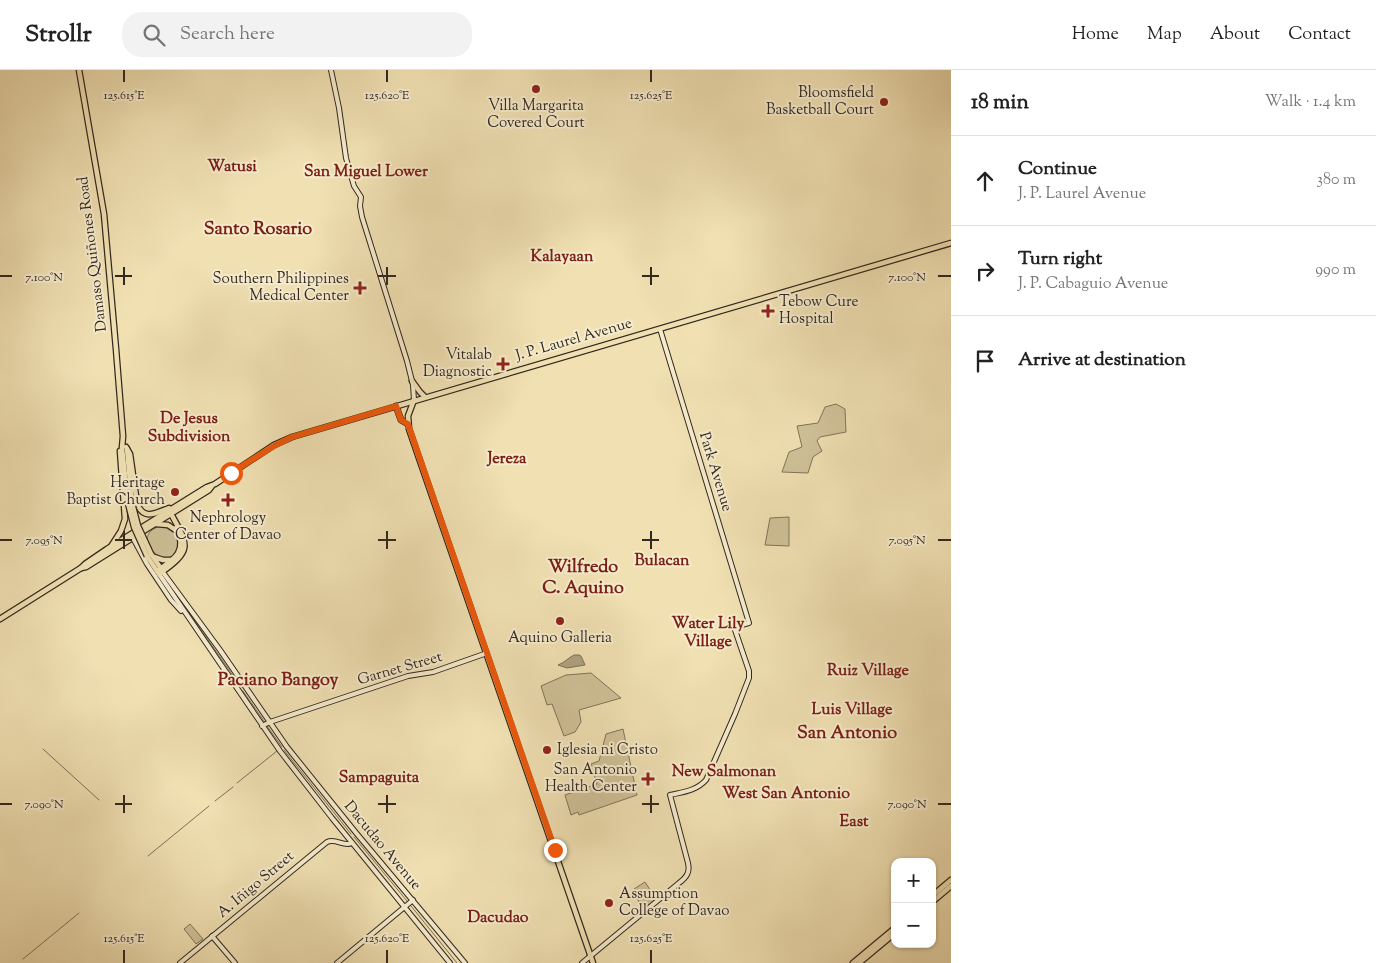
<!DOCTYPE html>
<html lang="en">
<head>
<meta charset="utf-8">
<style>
	body { margin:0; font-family:"Sorts Mill Goudy",serif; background:#f2f2f2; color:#222 }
	.controls { position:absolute; right:15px; bottom:15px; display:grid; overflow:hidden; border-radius:10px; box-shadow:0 1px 4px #0004 }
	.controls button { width:45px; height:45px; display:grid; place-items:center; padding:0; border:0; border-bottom:1px solid #e0e0e0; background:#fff; color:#222; font:25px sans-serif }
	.stop { position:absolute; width:15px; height:15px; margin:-11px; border:4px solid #ea580c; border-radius:50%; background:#fff }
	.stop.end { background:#ea580c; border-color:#fff; box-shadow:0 1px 5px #0008 }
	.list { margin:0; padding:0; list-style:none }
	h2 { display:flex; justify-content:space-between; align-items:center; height:65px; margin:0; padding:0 20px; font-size:21px }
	h2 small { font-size:16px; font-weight:400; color:#767676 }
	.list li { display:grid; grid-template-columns:32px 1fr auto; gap:15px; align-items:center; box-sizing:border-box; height:90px; padding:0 20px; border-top:1px solid #e0e0e0 }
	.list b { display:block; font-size:19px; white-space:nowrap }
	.list p { margin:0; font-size:16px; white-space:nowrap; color:#767676 }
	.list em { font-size:16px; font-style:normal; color:#767676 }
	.icon { flex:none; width:28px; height:28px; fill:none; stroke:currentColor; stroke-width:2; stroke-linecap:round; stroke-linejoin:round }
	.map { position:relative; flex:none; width:951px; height:893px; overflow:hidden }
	header { display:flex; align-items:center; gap:30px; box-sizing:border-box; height:70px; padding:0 25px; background:#fff; border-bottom:1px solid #e0e0e0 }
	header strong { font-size:24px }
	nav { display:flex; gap:28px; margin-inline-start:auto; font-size:18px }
	.search { width:350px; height:45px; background:#f2f2f2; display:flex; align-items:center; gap:12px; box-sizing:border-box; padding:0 18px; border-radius:20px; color:#767676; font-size:19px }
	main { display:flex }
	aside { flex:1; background:#fff }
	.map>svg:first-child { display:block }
</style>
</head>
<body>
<header>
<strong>Strollr</strong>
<div class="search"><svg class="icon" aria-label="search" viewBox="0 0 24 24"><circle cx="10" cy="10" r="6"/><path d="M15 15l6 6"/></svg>Search here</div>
<nav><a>Home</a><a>Map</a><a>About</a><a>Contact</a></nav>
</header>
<main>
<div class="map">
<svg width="951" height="893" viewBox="0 0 951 893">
	<rect width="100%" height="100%" fill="#f0e0b2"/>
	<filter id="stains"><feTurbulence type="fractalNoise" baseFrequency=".004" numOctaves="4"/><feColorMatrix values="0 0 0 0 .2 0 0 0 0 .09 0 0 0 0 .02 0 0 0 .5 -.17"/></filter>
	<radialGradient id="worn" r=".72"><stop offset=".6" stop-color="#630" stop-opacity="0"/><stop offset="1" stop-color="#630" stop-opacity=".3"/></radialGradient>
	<g fill="#d0c199" stroke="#81745c">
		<path d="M836,334L845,339L846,362L820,367L817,371L822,381L813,387L808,403L782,402L789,382L802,377L797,356L818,353L825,337Z"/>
		<path d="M789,447V476L765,475L770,448Z"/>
		<path d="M161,456C174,458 184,469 177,481C165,503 127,465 161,456Z"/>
		<path d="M591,603L621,628L579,640L581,652L575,662L564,666L552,634L547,635L541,616L566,605Z"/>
		<path d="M623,659L637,725L579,745L578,742L571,745L565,725L597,714L591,694L599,691L606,664Z"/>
		<path d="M645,812L656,829L642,841L634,819Z"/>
		<path d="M190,854L203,869L196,874L184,859Z"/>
	</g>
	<path fill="#afa180" stroke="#7d7159" d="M574,585H579L581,586L585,595L567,598L558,595C564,593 568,588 574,585Z"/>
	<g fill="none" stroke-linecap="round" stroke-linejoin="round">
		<g stroke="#7d7159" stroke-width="1">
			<path d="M183,534L241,617"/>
			<path d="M243,621L264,651"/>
			<path d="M267,656L282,677"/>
			<path d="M43,679L99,730"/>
			<path d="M284,680L351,764"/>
			<path d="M237,713L277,681"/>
			<path d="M215,731L233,717"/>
			<path d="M354,767L407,831"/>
			<path d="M148,786L209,736"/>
			<path d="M411,836L457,893"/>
			<path d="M23,889L79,843"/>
		</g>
		<g stroke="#32281f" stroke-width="6">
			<g id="secondary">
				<path d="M331,0L339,38L346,88L354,116L361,127L360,136L362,147L407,291L413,315L414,330"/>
				<path d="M133,468L147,494L171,530L181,541"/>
				<path d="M162,501L220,580L287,677L357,764L465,893"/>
				<path d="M159,504L280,681L332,748L450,893"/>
				<path d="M262,656L270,652L408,606L433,602L487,583"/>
				<path d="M212,866L235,893"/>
				<path d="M180,893L327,772C336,768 344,777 352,773"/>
				<path d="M337,893L413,830"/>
				<path d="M582,893L679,813C687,807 690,802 688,793L670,725C683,722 696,721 706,710L735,644L749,608V601L734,557L749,553L660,259"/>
			</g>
		</g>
		<g stroke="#32281f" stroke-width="7">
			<g id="primary">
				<path d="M79,0L104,144L116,279L123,366L122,378L128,433"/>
				<path d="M412,311L420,322L425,327"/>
				<path d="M414,330L408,346L409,359L593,893"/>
				<path d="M396,336L401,350L408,354"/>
				<path d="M126,377L130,384L137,433C143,451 156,443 169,438"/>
				<path d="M127,379L132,433"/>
				<path d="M156,454L168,455L177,461"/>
				<path d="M112,475L121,461L125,449L120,381"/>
				<path d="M151,484L162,500"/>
				<path d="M147,486L159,504C193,480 189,476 170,442"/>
				<path d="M154,487L163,490H171"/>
				<path d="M81,498L85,494L107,479L207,417L215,414L274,375L292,367L951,173"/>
				<path d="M157,501C175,489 188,481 176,458"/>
				<path d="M0,549L81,498L86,497L209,420L212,416"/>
				<path d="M932,826L951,810"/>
				<path d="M932,832L951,816"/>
				<path d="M853,893L895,858"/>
				<path d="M859,893L895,863"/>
			</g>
		</g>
		<use href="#secondary" stroke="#f5ebcd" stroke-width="4"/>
		<use href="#primary" stroke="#f0e0b2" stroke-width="4.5"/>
		<g stroke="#32281f" stroke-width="7" stroke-linecap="butt">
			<g id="primary-bridge">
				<path d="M128,433L134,457L147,486"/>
				<path d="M132,433L138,456L151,484"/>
			</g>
		</g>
		<use href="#primary-bridge" stroke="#f0e0b2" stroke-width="4.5"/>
	</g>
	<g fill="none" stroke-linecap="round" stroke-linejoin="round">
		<path stroke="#ea580c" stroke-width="6" d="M231,403L274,376L292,367L396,336L401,350L408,354L555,780"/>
	</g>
	<path fill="none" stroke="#32281f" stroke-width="2" d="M124,0V12M387,0V12M651,0V12M124,197V215M387,197V215M651,197V215M0,206H12M115,206H132M378,206H396M642,206H659M938,206H951M124,461V479M387,461V479M651,461V479M0,470H12M115,470H132M378,470H396M642,470H659M938,470H951M124,725V743M387,725V743M651,725V743M0,734H12M115,734H132M378,734H396M642,734H659M938,734H951M124,880V893M387,880V893M651,880V893"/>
	<g fill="#8f2418" stroke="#f5ebcd" stroke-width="2">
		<circle cx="536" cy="19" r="5"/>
		<circle cx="884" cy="32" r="5"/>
		<path d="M357.5 210.5h5v5h5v5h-5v5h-5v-5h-5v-5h5z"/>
		<path d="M765.5 233.5h5v5h5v5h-5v5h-5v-5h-5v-5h5z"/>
		<path d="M500.5 286.5h5v5h5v5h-5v5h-5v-5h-5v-5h5z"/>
		<circle cx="175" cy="422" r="5"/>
		<path d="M225.5 422.5h5v5h5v5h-5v5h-5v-5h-5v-5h5z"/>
		<circle cx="560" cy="551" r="5"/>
		<circle cx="547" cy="680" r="5"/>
		<path d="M645.5 701.5h5v5h5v5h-5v5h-5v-5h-5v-5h5z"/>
		<circle cx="609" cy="833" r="5"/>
	</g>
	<g text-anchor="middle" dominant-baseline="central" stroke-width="4" stroke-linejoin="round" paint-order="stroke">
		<g font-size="15" fill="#32281f" stroke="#f5ebcd" text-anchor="end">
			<text x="874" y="23">Bloomsfield<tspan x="874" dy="17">Basketball Court</tspan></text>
			<text x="536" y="36" text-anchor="middle">Villa Margarita<tspan x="536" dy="17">Covered Court</tspan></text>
			<text x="349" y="209">Southern Philippines<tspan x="349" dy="17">Medical Center</tspan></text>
			<text x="779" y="232" text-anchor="start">Tebow Cure<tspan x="779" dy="17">Hospital</tspan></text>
			<text x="492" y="285">Vitalab<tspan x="492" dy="17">Diagnostic</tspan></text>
			<text x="165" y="413">Heritage<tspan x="165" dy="17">Baptist Church</tspan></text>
			<text x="228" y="448" text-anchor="middle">Nephrology<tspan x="228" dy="17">Center of Davao</tspan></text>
			<text x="560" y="568" text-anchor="middle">Aquino Galleria</text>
			<text x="557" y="680" text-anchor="start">Iglesia ni Cristo</text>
			<text x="637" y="700">San Antonio<tspan x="637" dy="17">Health Center</tspan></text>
			<text x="619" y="824" text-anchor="start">Assumption<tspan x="619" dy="17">College of Davao</tspan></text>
		</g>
		<g font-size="15" fill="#32281f" stroke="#f5ebcd">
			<text transform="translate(93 184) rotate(-97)">Damaso Quiñones Road</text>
			<text transform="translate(574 270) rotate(-16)">J. P. Laurel Avenue</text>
			<text transform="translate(715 402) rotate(73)">Park Avenue</text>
			<text transform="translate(400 599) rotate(-16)">Garnet Street</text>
			<text transform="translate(382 776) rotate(50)">Dacudao Avenue</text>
			<text transform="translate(256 815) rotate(-40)">A. Iñigo Street</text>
		</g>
		<g font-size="16" font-weight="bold" fill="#7a1f14" stroke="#f5ebcd">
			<text x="232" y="97">Watusi</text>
			<text x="366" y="102">San Miguel Lower</text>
			<text x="562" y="187">Kalayaan</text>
			<text x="189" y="349">De Jesus<tspan x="189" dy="18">Subdivision</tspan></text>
			<text x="507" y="389">Jereza</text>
			<text x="662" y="491">Bulacan</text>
			<text x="708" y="554">Water Lily<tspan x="708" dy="18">Village</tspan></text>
			<text x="868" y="601">Ruiz Village</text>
			<text x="852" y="640">Luis Village</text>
			<text x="724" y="702">New Salmonan</text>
			<text x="379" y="708">Sampaguita</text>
			<text x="786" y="724">West San Antonio</text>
			<text x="854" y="752">East</text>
			<text x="498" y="848">Dacudao</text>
		</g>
		<g font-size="18" font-weight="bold" fill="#7a1f14" stroke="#f5ebcd">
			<text x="258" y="160">Santo Rosario</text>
			<text x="583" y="498">Wilfredo<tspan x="583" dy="21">C. Aquino</tspan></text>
			<text x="278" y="611">Paciano Bangoy</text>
			<text x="847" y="664">San Antonio</text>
		</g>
	</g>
	<g font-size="12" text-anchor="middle" fill="#32281f" stroke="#f5ebcd" stroke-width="4" stroke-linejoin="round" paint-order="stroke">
		<text x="124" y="29">125.615°E</text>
		<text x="387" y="29">125.620°E</text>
		<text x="651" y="29">125.625°E</text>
		<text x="44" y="211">7.100°N</text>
		<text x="907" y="211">7.100°N</text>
		<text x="44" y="474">7.095°N</text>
		<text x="907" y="474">7.095°N</text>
		<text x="44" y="738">7.090°N</text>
		<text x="907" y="738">7.090°N</text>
		<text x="124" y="872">125.615°E</text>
		<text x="387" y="872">125.620°E</text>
		<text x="651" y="872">125.625°E</text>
	</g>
	<rect width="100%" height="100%" filter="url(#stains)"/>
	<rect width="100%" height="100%" fill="url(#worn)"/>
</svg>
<div class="controls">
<button>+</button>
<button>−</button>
</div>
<div class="stop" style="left:231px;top:403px"></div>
<div class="stop end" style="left:555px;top:780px"></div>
</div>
<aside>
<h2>18 min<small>Walk · 1.4 km</small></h2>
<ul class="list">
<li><svg class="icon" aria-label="ahead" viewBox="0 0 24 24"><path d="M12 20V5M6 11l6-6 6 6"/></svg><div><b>Continue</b><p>J. P. Laurel Avenue</p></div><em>380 m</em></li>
<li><svg class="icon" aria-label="right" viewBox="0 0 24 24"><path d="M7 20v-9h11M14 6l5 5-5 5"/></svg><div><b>Turn right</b><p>J. P. Cabaguio Avenue</p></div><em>990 m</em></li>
<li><svg class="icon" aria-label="arrive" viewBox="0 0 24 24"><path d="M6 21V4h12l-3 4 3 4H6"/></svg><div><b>Arrive at destination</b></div></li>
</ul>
</aside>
</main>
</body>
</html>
